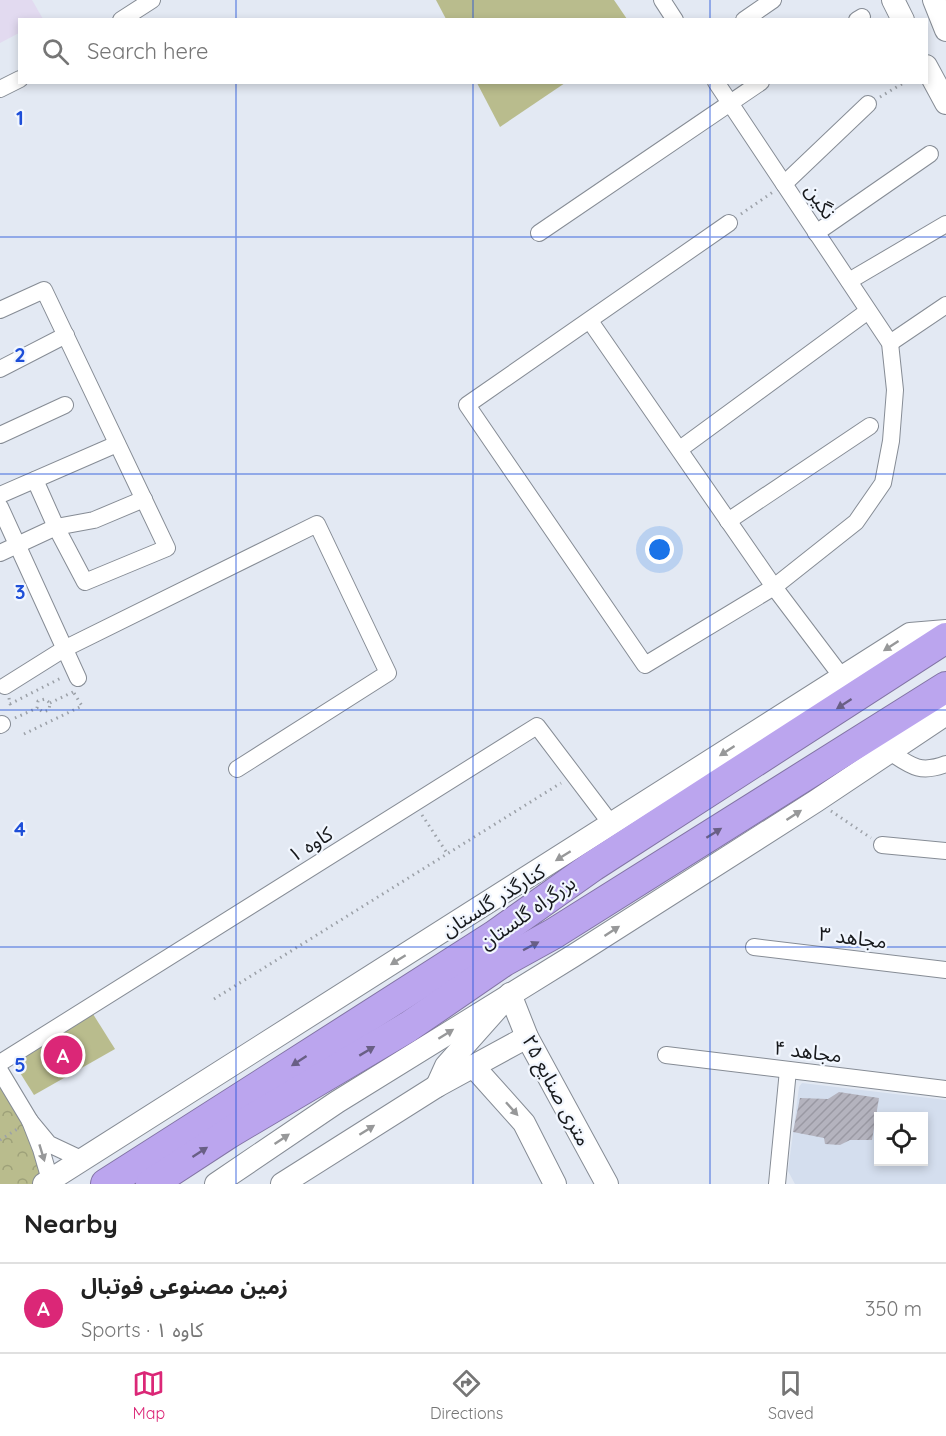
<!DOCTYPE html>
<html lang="en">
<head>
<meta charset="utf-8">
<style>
	body { margin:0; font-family:Quicksand,"Noto Sans Arabic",sans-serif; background:#f6f6f6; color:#222 }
	.controls { position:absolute; right:18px; bottom:18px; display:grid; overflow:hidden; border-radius:0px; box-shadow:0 3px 9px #0003 }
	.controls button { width:54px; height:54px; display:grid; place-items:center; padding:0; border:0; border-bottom:2px solid #e0e0e0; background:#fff; color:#222; font:30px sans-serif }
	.you { position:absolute; left:660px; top:550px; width:21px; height:21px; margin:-15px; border:4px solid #fff; border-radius:50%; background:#1a73e8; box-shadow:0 0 0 9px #1a73e833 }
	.badge { display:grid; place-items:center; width:39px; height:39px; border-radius:50%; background:#db2777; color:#fff; font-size:20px; font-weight:700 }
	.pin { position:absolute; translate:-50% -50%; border:3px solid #fff; box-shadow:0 2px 6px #0006 }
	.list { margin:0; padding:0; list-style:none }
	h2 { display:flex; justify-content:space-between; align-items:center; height:78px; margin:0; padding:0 24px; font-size:26px }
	h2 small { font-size:20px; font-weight:400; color:#767676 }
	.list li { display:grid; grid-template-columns:39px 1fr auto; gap:18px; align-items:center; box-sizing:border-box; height:90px; padding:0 24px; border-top:2px solid #e0e0e0 }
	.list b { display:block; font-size:22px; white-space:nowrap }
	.list p { margin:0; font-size:20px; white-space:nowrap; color:#767676 }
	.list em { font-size:20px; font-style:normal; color:#767676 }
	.icon { flex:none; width:33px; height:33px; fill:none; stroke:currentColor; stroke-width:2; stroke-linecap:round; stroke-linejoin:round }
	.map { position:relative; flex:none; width:946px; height:1184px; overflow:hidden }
	.search { position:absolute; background:#fff; box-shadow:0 3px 9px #0003; left:18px; right:18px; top:18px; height:66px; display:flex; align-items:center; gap:15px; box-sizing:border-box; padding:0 21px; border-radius:0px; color:#767676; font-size:22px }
	.sheet { height:168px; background:#fff }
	nav { display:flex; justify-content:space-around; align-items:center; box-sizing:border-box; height:84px; border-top:2px solid #e0e0e0; background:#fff; font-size:16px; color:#767676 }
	nav a { display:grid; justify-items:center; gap:3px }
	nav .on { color:#db2777 }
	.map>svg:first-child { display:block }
</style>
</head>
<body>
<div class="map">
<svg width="946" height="1184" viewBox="0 0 946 1184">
	<defs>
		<pattern id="forest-crowns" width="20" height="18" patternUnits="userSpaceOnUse" patternTransform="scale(1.5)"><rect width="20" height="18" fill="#b9bc8d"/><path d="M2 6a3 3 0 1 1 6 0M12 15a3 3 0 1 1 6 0" fill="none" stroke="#9ea179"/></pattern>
		<pattern id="building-hatch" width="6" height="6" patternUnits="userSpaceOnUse" patternTransform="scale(1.5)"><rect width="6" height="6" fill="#b4b3be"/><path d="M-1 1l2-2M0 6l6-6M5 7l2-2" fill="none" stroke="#9a99a3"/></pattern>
	</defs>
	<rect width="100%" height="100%" fill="#e3e9f3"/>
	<path fill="#d4deee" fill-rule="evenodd" d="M802,1083L946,1100V1184H795L788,1171L799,1087ZM878,1116H924V1162H878Z"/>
	<path fill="#e2daf0" d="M0,0H32L43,19L20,20L19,33L0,43Z"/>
	<path fill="url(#forest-crowns)" d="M0,1072L41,1149L44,1184H0Z"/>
	<g fill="#b9bc8d">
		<path d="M436,0H614L627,19H446Z"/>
		<path d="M477,83H565L500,127Z"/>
		<path d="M93,1014L115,1049L34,1095L12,1060Z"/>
	</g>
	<path fill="url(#building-hatch)" d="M839,1092L879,1098L872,1140H850L840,1145L825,1144L824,1138L793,1132L800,1098L828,1099Z"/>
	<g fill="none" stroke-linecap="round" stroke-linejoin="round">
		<g stroke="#868c95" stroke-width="18">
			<g id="street">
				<path d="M662,0L675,20"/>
				<path d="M121,20L152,0"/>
				<path d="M744,20L773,0"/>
				<path d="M857,20L862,17"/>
				<path d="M716,82L890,343L895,390L891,441L883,483L856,522L774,587L645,665L467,405L729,223"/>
				<path d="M0,89L20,79"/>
				<path d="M784,184L868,104"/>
				<path d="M539,233L761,82"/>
				<path d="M816,233L930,154"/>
				<path d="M849,281L946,224"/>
				<path d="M0,310L44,290L167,548L85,582L56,527L35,480"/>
				<path d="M590,321L774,587L842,677"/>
				<path d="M890,343L946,305"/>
				<path d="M0,369L66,335"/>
				<path d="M0,435L65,405"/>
				<path d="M680,449L868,311"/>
				<path d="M0,495L117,444"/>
				<path d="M0,507L78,678"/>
				<path d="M728,521L870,426"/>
				<path d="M0,553L56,527L94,520L144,499"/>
				<path d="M5,686L64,649L317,524L388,673L237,769"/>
				<path d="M0,725L2,724"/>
				<path d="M890,752C911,766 920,774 946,764"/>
				<path d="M882,845L946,851"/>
				<path d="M754,947L946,970"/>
				<path d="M666,1055L946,1089"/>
				<path d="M0,1063L537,726L612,825"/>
				<path d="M0,1071L30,1121"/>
				<path d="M50,1180L41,1149L30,1121L49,1144L83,1160"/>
				<path d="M777,1184L788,1070"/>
			</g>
		</g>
		<g stroke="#868c95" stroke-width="24">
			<g id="secondary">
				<path d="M893,0L903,20"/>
				<path d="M934,0L946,30"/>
				<path d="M926,66L946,103"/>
				<path d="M473,1066L524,1123L555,1184"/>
				<path d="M437,1086L446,1066L510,994L527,1037L607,1184"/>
				<path d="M44,1184L910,634L946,631"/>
				<path d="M216,1184L337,1102L573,956L816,801L946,714"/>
				<path d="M282,1184L437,1086L527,1037"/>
			</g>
		</g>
		<g stroke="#8274a4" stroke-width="32">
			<g id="highway">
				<path d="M106,1184L494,936L593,866L946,638"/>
				<path d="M151,1184L229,1133L408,1027L504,961L553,934L946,687"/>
			</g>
		</g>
		<g stroke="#9ca1a8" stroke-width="3" stroke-dasharray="1.5 4.5" stroke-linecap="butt">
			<path d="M880,97L905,82"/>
			<path d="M741,214L773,192"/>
			<path d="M9,698L10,704L61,678"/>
			<path d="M50,703L73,692"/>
			<path d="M15,718L37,708L38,701L45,699L50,703L49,710L43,712L37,708"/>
			<path d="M24,734L82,706L74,693"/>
			<path d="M831,811L871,838"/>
			<path d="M422,815L447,853"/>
			<path d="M214,999L561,783"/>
			<path d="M0,1140L19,1128"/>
		</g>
		<use href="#street" stroke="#fff" stroke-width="16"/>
		<use href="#secondary" stroke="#fff" stroke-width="22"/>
		<use href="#highway" stroke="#bba5ee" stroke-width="30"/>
	</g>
	<defs><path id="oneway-solid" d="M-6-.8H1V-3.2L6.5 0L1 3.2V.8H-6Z" transform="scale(1.5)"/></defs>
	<g fill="#979899">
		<use href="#oneway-solid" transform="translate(891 646) rotate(147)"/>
		<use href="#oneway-solid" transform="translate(727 751) rotate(147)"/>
		<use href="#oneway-solid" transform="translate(794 815) rotate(-33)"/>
		<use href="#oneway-solid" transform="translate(563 856) rotate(148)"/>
		<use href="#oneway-solid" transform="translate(612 931) rotate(-33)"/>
		<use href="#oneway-solid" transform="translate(398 960) rotate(148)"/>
		<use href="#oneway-solid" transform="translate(446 1034) rotate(-32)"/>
		<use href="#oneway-solid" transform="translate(512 1109) rotate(48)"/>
		<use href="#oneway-solid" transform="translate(367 1130) rotate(-32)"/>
		<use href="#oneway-solid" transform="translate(282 1139) rotate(-34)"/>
		<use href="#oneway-solid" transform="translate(42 1153) rotate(73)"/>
	</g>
	<g fill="#695f85">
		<use href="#oneway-solid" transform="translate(844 704) rotate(147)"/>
		<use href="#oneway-solid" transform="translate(714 833) rotate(-32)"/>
		<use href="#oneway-solid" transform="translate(531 946) rotate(-28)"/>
		<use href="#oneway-solid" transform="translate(367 1051) rotate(-31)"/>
		<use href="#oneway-solid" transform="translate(299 1061) rotate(147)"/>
		<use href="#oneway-solid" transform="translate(200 1152) rotate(-33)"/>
	</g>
	<path fill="none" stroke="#1d4ed8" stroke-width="1.5" stroke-opacity="0.55" d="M236,0V20M473,0V20M710,0V20M236,82V1184M473,82V1184M710,82V1184M0,237H946M0,474H946M0,710H946M0,947H946"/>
	<g text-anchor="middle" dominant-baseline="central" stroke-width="4.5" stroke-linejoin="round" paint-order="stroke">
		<g font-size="20" fill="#17191c" stroke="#f1f6fe">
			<text transform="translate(821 201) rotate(56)">نگین</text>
			<text transform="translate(310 844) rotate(-32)">کاوه ۱</text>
			<text transform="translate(493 900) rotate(-32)">کنارگذر گلستان</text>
			<text transform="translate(527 912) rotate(-35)">بزرگراه گلستان</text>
			<text transform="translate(853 937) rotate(7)">مجاهد ۳</text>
			<text transform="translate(808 1051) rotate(7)">مجاهد ۴</text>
			<text transform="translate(557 1090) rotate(62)">۲۵ متری صنایع</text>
		</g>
	</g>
	<g font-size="20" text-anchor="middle" font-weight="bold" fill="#1d4ed8" stroke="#f1f6fe" stroke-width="4.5" stroke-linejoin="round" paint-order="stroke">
		<text x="20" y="125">1</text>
		<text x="20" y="362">2</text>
		<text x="20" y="599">3</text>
		<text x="20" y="836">4</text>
		<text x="20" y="1072">5</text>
	</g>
</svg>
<div class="controls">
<button><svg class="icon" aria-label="locate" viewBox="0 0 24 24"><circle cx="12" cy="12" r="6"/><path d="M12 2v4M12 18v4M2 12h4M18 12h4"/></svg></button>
</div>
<div class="you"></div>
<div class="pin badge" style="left:63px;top:1055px">A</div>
<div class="search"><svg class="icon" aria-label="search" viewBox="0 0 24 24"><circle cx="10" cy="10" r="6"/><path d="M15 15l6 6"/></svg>Search here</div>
</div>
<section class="sheet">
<h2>Nearby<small></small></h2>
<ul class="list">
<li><span class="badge">A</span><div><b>زمین مصنوعی فوتبال</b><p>Sports · کاوه ۱</p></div><em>350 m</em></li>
</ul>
</section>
<nav>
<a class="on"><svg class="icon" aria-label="map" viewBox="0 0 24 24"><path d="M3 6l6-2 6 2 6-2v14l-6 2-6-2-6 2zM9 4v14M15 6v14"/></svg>Map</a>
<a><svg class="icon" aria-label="directions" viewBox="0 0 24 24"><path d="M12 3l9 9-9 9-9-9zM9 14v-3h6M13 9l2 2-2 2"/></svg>Directions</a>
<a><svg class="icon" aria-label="saved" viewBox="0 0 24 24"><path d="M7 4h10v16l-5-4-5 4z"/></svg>Saved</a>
</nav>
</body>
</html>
